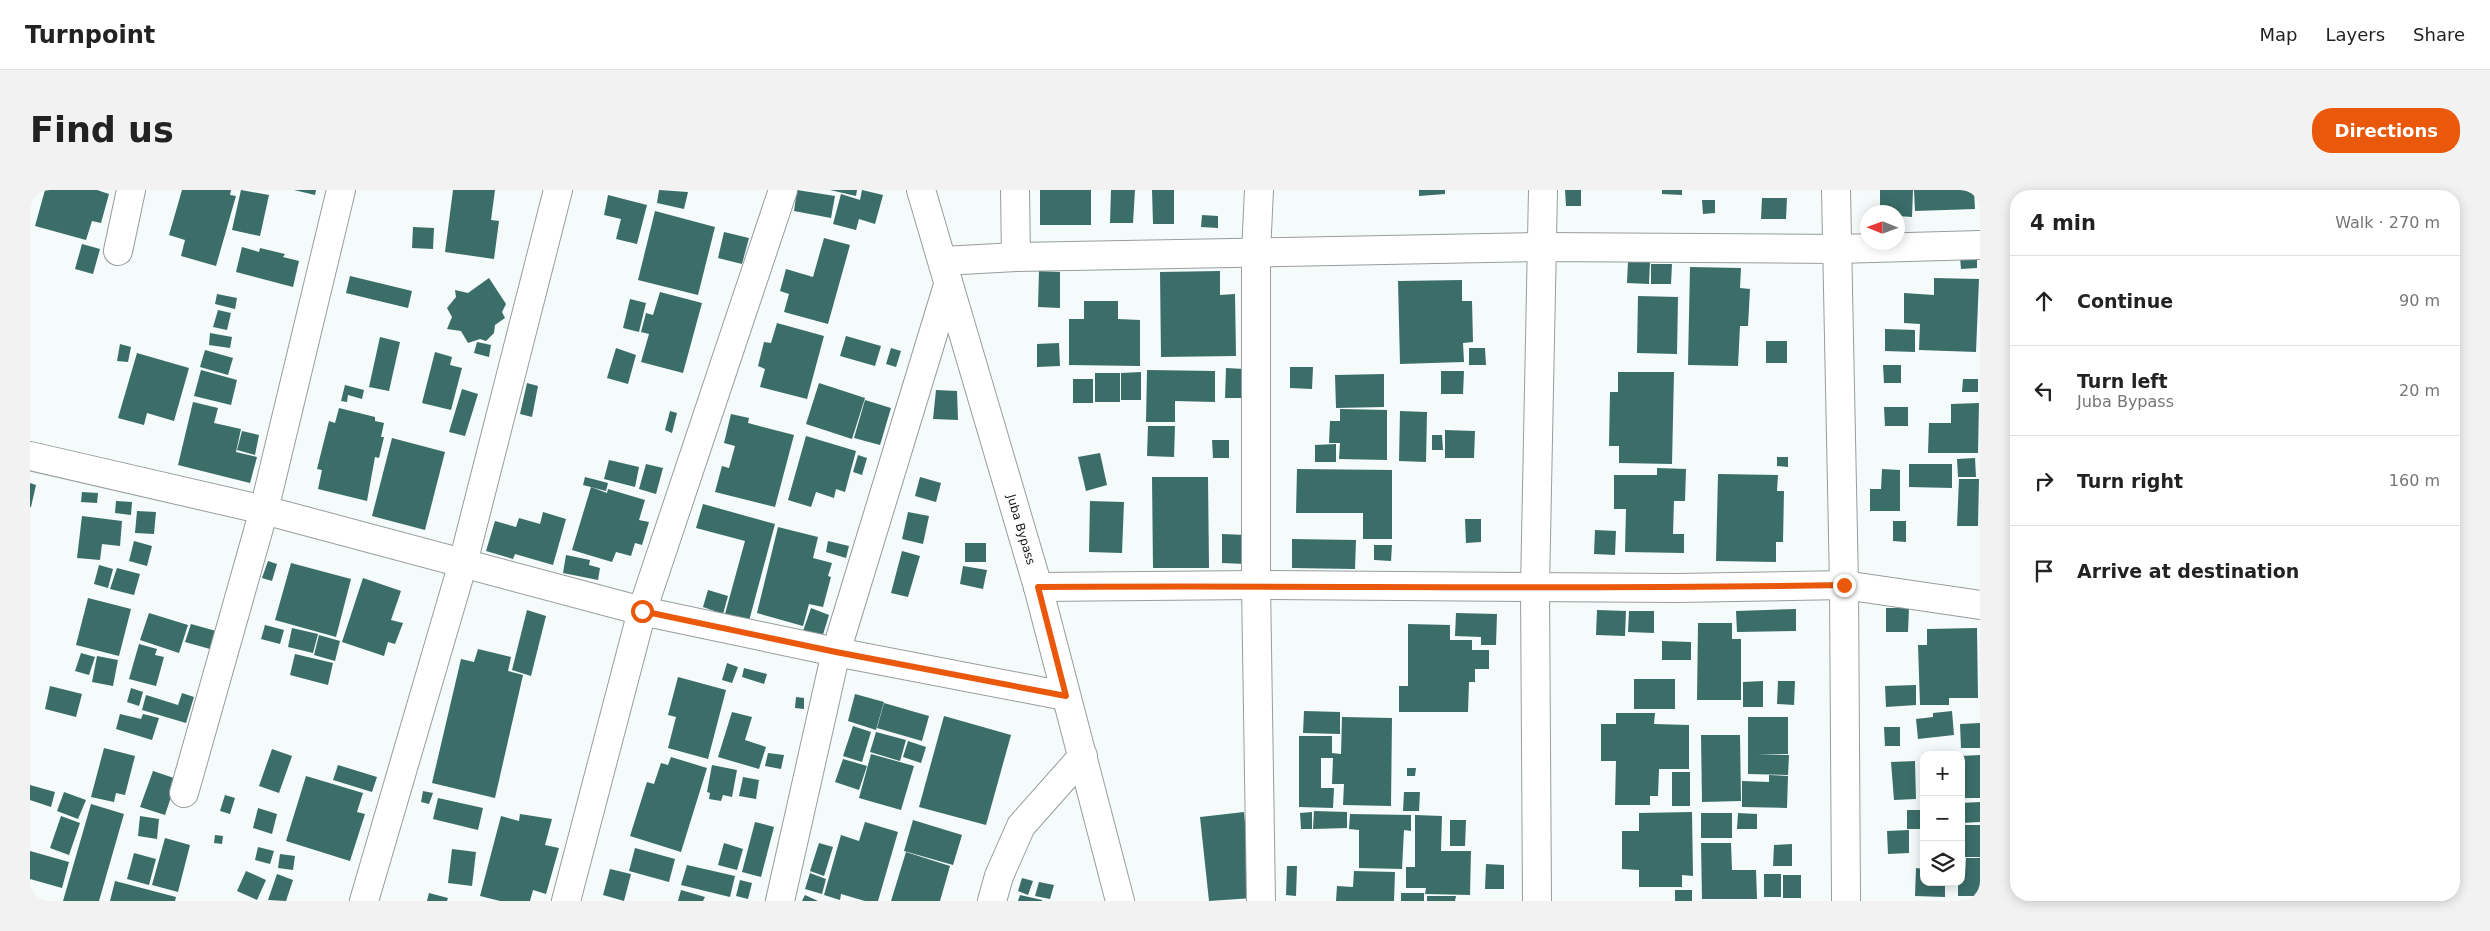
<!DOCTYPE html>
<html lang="en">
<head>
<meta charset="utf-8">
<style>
	body { margin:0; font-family:"DejaVu Sans",sans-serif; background:#f2f2f2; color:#222 }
	.controls { position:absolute; right:15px; bottom:15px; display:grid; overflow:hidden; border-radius:10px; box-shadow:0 2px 12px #0003 }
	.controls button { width:45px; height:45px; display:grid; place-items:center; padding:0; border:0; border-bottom:1px solid #e0e0e0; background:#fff; color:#222; font:25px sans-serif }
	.compass { position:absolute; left:1830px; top:15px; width:45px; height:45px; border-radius:50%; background:#fff; box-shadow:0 2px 12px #0003; rotate:271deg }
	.stop { position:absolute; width:15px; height:15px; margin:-11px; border:4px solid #ea580c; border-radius:50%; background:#fff }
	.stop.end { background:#ea580c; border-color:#fff; box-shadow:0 1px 5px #0008 }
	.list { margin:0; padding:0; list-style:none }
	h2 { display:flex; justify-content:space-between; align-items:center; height:65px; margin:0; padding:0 20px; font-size:21px }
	h2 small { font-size:16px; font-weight:400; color:#767676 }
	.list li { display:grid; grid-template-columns:32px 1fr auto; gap:15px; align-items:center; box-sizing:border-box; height:90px; padding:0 20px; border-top:1px solid #e0e0e0 }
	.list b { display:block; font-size:19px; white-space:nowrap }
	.list p { margin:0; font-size:16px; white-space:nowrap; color:#767676 }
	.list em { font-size:16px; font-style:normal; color:#767676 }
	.icon { flex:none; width:28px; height:28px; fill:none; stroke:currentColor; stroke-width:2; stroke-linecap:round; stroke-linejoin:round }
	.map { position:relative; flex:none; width:1950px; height:711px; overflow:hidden; border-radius:20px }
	header { display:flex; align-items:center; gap:30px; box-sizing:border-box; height:70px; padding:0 25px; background:#fff; border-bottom:1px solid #e0e0e0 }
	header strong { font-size:24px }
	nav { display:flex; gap:28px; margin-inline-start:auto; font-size:18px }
	.intro { display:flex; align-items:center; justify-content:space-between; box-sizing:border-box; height:120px; padding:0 30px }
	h1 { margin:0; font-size:35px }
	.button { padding:12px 22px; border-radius:20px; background:#ea580c; color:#fff; font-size:18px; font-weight:700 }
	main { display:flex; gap:30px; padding:0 30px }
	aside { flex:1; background:#fff; border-radius:20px; box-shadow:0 2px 12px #0003 }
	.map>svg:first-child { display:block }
</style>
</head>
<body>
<header>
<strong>Turnpoint</strong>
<nav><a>Map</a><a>Layers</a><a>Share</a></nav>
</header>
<div class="intro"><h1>Find us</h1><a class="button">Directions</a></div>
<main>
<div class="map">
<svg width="1950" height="711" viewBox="0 0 1950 711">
	<rect width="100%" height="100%" fill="#f4fbfa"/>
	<g fill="#3b6e69">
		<path d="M15,0H67L79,4L71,33L62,31L56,50L5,36Z"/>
		<path d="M152,0H201L200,5L206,6L186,76L151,66L155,50L139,45Z"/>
		<path d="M211,0L239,5L230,46L202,40Z"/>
		<path d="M264,0H286L285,5Z"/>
		<path d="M423,0H465L461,30L469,31L464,69L415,62Z"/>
		<path d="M629,0L658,2L654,19L627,13Z"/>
		<path d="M767,0L805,6L801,28L764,21Z"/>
		<path d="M800,0H827L826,6Z"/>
		<path d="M832,0L853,5L845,34L829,29L826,40L803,34L811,4L830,10Z"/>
		<rect x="1010" y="0" width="51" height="35"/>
		<path d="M1081,0H1105L1103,33H1080Z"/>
		<path d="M1122,0H1144V34H1123Z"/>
		<path d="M1389,0H1415V4L1389,6Z"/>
		<path d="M1535,0H1551V16H1536Z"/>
		<path d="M1632,0H1652V5L1632,4Z"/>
		<path d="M1850,0H1883L1882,27L1868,26V22H1850Z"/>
		<path d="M1884,0H1944L1945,19L1885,21Z"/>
		<path d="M578,5L617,15L607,54L586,49L591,29L574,25Z"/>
		<path d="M1732,8H1757L1756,29H1731Z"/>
		<path d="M1672,10H1685V23L1673,24Z"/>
		<path d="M625,21L685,37L668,105L608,90Z"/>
		<path d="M1172,25L1188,26V38L1171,37Z"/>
		<path d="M383,37L404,38L403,59L382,58Z"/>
		<path d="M694,42L719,48L712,74L688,68Z"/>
		<path d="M794,48L820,55L798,134L754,122L759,104L750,101L756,79L783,87Z"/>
		<path d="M52,54L70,59L63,84L45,79Z"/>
		<path d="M212,57L229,62L230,58L255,64L253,67L269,71L263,97L206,82Z"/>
		<path d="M1947,66V78L1931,79L1930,67Z"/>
		<path d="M1598,71L1620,72L1619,94L1597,93Z"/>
		<path d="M1621,74H1642L1641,94H1621Z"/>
		<path d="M1660,77L1711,78L1710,98L1720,99L1718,136H1710L1708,176L1658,175Z"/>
		<path d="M1009,81L1030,82V118L1008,117Z"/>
		<path d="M1190,81V105L1205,104L1206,166L1131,167L1130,82Z"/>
		<path d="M320,86L382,101L378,118L316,103Z"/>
		<path d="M459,88L476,114L472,122L475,128L465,135L464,143L456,151L450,149L438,153L431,141L417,139L422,127L417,118L426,107L425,100L438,103Z"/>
		<path d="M1904,88L1949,89L1946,162L1889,160L1890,134L1874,133V103L1904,105Z"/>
		<path d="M1432,90V111H1442L1443,152L1433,153L1434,172L1370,174L1368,91Z"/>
		<path d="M630,102L672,113L653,183L611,172L619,144L611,142L616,123L623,125Z"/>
		<path d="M187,104L207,108L205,119L185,114Z"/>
		<path d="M1608,106L1648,107L1647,164L1607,163Z"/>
		<path d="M600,109L616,113L609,142L593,138Z"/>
		<path d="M1054,111H1088V129L1110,130V176L1039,175V129H1054Z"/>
		<path d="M188,120L201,123L197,140L183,137Z"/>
		<path d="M747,133L794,146L777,209L730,197L735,179L728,176L734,152L741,153Z"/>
		<path d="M1855,139L1885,140V162L1855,161Z"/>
		<path d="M180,143L202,147L200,158L179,155Z"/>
		<path d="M816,146L851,156L845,176L810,166Z"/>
		<path d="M350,147L370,152L359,201L339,197Z"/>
		<rect x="1736" y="151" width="21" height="22"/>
		<path d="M447,152L461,155L459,167L444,163Z"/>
		<path d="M1029,153L1030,176L1007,177V154Z"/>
		<path d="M90,154L101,157L98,172L87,171Z"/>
		<path d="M586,158L606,165L598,194L577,188Z"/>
		<path d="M861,158L871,161L866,177L856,174Z"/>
		<path d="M1439,158H1455L1456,175H1439Z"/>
		<path d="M175,160L203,168L198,185L170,177Z"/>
		<path d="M405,162L422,167L420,175L432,178L421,220L392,213Z"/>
		<path d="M107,163L159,178L144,231L117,223L114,235L88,228Z"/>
		<path d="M1853,175H1871V193H1854Z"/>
		<path d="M1260,177H1283L1282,199L1260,198Z"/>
		<path d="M1196,178L1214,179V208H1195Z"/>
		<path d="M171,180L207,190L201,215L164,206Z"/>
		<path d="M1117,180L1185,181V212L1145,211V232H1116Z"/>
		<path d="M1411,181H1434L1433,204H1411Z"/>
		<path d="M1111,182V210H1091V183Z"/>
		<path d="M1588,182H1644L1642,274L1589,273V256H1579L1580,202H1588Z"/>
		<rect x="1065" y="183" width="25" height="29"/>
		<path d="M1354,184V217L1306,218L1305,185Z"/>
		<rect x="1043" y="189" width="20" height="24"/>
		<path d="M1933,189H1948V202H1932Z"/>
		<path d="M497,193L508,196L502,227L490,224Z"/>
		<path d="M789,193L835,208L822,249L776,234Z"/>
		<path d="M315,195L334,200L332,209L318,205L317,212L311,211Z"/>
		<path d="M432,199L448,204L435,246L419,242Z"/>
		<path d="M906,200L927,201L928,230L903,229Z"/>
		<path d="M835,210L861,218L850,255L824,248Z"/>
		<path d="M163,212L188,218L184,233L211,239L206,262L227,267L220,293L148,275Z"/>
		<path d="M1949,213L1948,263H1898L1899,233H1921V214Z"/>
		<path d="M1854,217H1878V236H1855Z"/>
		<path d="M309,218L345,227V231L354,233L351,247H354L349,268L345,267L337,311L288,299L292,280L287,279L299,231L305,233Z"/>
		<path d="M1310,219L1357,220V270L1309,269L1310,253H1299L1300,231H1310Z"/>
		<path d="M640,221L647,223L642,243L635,240Z"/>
		<path d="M1370,221L1397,222L1396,272L1369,271Z"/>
		<path d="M701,224L719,228L718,233L764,245L745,317L685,302L692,276L699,278L705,256L694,253Z"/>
		<path d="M1118,236H1145L1144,267L1117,266Z"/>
		<path d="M1415,240L1445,241L1444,268H1415Z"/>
		<path d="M212,241L229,245L225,265L207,260Z"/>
		<path d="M1402,245H1412L1413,260H1402Z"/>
		<path d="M776,246L826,261L815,302L806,299L804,308L786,302L781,317L758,310Z"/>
		<path d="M362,248L415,262L395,340L342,326Z"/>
		<path d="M1182,250H1199V268H1183Z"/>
		<path d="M1306,254V272H1285V255Z"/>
		<path d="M1070,263L1077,295L1056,301L1048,267Z"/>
		<path d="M828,265L837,268L832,285L823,282Z"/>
		<path d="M1747,267H1758V277L1747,276Z"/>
		<path d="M1945,268L1946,287H1928L1927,269Z"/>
		<path d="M579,270L609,277L605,297L574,289Z"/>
		<path d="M616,274L633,278L626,304L609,299Z"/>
		<path d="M1879,274H1922V298L1879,297Z"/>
		<path d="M1627,278L1656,279L1655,311H1644L1643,344H1654V363L1595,362L1596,319H1584V285H1627Z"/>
		<path d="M1267,279L1362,280V349H1333V323H1266Z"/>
		<path d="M1852,279L1870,280V321H1840V299H1851Z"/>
		<path d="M1688,284L1748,285L1747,301H1754L1753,352H1746V372L1686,371Z"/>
		<path d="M555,287L578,293L576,301L553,295Z"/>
		<path d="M890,287L911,293L906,312L885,306Z"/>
		<path d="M1122,287H1178L1179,378H1123Z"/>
		<path d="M1929,289H1949L1948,336H1927Z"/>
		<path d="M0,293L6,295L1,317H0Z"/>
		<path d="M561,297L577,303L578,299L615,310L609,330L619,332L612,355L605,353L601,366L586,362L582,372L542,360Z"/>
		<path d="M52,302L68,303L67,313L51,312Z"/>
		<path d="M86,311L102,312L101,325L85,323Z"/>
		<path d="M1060,311L1094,312L1092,363L1059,362Z"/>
		<path d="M673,314L745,334L719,431L695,424L715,351L666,338Z"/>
		<path d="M107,321L126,322L124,344L105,343Z"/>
		<path d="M513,322L536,329L523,375L485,364L483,369L456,361L465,331L486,337L489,328L510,334Z"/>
		<path d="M878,322L899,326L893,354L872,349Z"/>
		<path d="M52,326L92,331L90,356L72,354L70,370L47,368Z"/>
		<path d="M1435,329H1451V352L1436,353Z"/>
		<path d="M1863,331H1876V352L1863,351Z"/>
		<path d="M748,337L788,347L783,368L802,373L798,386L801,387L793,417L779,414L773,436L727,423Z"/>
		<path d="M1565,340L1586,341L1585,365L1564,364Z"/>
		<path d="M1192,344L1216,345V374L1192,373Z"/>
		<path d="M1262,349L1326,350L1325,379L1262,378Z"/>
		<path d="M104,351L122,356L117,376L99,371Z"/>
		<path d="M798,351L819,356L816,368L796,362Z"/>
		<rect x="935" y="353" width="21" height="19"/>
		<path d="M1344,355H1362L1361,371L1344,370Z"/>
		<path d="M872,361L890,366L878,407L861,403Z"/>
		<path d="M536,365L560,370L559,375L570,378L568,390L533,383Z"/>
		<path d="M238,371L247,374L242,391L232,388Z"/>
		<path d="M261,373L321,389L306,447L245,430Z"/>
		<path d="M69,375L83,379L78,398L64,394Z"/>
		<path d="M933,376L957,380L953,399L930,394Z"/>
		<path d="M87,378L110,384L104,405L80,399Z"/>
		<path d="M333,388L371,401L361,430L373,433L365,454L358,452L354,466L312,452Z"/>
		<path d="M678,400L698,406L693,424L673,417Z"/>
		<path d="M58,408L101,419L89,466L46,455Z"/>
		<path d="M781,418L799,425L791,451L772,444Z"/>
		<path d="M1856,418H1879L1878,442H1856Z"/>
		<path d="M1766,419V441L1707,442L1706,421Z"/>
		<path d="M497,420L516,426L501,486L482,480Z"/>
		<path d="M1567,420L1596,421L1595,446L1566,445Z"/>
		<path d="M1599,421H1624V443L1598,442Z"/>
		<path d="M119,423L158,435L149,463L110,450Z"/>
		<path d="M1426,423L1467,424L1466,455H1451V447L1425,446Z"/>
		<path d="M1668,433H1702V449H1711V510H1667Z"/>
		<path d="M161,434L186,441L180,459L155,452Z"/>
		<path d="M1378,434L1420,435V450H1442V460H1459V479H1445V492H1439L1438,522H1369V496H1378Z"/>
		<path d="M235,435L254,440L250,454L231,449Z"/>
		<path d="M262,438L288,444L283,463L258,457Z"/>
		<path d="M1947,438L1948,508H1919V515H1890L1888,455H1897V439Z"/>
		<path d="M289,445L310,451L305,471L284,465Z"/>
		<path d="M1632,451L1661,452V470H1632Z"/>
		<path d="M109,454L127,459L125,465L134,467L126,496L99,489Z"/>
		<path d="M448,459L481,467L478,481L493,485L465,608L402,593L431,469L444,472Z"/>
		<path d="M51,463L65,467L59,485L45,481Z"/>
		<path d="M265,464L303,473L298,495L260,485Z"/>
		<path d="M67,466L88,470L83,496L62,492Z"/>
		<path d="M697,473L708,477L702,493L692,490Z"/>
		<path d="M714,478L737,484L734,494L712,487Z"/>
		<path d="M648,487L696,500L678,569L638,558L646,527L638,525Z"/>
		<rect x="1604" y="489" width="41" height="30"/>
		<path d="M1733,491V517H1713V492Z"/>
		<path d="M1748,491H1765L1764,515L1747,514Z"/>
		<path d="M1886,495V515L1856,517L1855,496Z"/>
		<path d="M20,496L52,504L46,527L15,519Z"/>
		<path d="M101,498L113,502L109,516L97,512Z"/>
		<path d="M152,503L164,507L156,533L112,520L116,505L148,515Z"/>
		<path d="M825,504L854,512L846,540L818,531Z"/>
		<path d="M766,507L774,508V519L765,518Z"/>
		<path d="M854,513L899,526L892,551L847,538Z"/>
		<path d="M1274,521L1310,522V544L1273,543Z"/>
		<path d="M1922,521L1924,545L1888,549L1886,529L1903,527V523Z"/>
		<path d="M702,522L722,527L715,550L736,557L729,579L688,567Z"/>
		<path d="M1586,523H1625L1624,534L1659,535V579H1629L1628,606H1620V615H1585L1586,571H1571V534H1586Z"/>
		<path d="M90,524L111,529L113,524L129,528L122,550L86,539Z"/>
		<path d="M914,526L981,545L956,635L889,617Z"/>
		<path d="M1312,527L1362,528L1361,616L1313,615L1314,594H1302L1303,568H1291V598H1304L1303,618L1269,617V546H1302V563L1311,564Z"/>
		<path d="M1718,527H1758V564L1727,565H1759L1758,585L1718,584Z"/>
		<path d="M1950,533V558H1931L1930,534Z"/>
		<path d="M823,536L841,542L832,572L813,566Z"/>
		<path d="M1854,537H1870V556H1855Z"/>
		<path d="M846,542L876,550L870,571L840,562Z"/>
		<path d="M1671,545H1710L1711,611L1672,612Z"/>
		<path d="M878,551L896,557L891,573L873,567Z"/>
		<path d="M74,558L105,566L95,605L86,603L84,612L61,607Z"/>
		<path d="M242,559L262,566L249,603L229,596Z"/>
		<path d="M738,563L754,565L751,579L735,576Z"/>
		<path d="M841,564L884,576L871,620L829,608Z"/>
		<path d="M1950,565V608H1931V566Z"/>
		<path d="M641,567L677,578L651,662L600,646L617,592L624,594L631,573L638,575Z"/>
		<path d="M813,569L837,576L829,600L805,592Z"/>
		<path d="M1885,571L1886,609L1864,610L1861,572Z"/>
		<path d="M308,575L347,587L342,602L303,590Z"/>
		<path d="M682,575L707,580L702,607L693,605L691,611L679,609L680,603L677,602Z"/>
		<path d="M1377,578H1386L1385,586H1377Z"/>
		<path d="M123,581L147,589L135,625L110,617Z"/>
		<rect x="1642" y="582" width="18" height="34"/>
		<path d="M1739,585L1758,586L1757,618L1712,617V591L1739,592Z"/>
		<path d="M276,586L333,603L327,622L335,624L320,671L256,651Z"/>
		<path d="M713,587L729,590L726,609L709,606Z"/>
		<path d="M0,595L25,602L21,617L0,610Z"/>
		<path d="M393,601L403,603L399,614L391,612Z"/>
		<path d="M34,602L56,610L48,629L27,621Z"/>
		<path d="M1374,602H1390L1389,621H1373Z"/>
		<path d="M195,605L205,608L200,624L190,621Z"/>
		<path d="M408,608L453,618L448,640L403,629Z"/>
		<path d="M1950,612V632L1931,633V613Z"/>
		<path d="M61,614L94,624L69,711H33Z"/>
		<path d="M228,618L247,624L242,644L223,638Z"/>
		<rect x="1877" y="620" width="17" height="19"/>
		<path d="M1284,621L1317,622V638L1283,639Z"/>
		<path d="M1214,622L1223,708L1179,711L1170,627Z"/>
		<path d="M1282,622V639H1271L1270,623Z"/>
		<path d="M1662,622L1663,686L1652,685V697H1609V680L1592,679V641H1609V623Z"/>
		<rect x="1671" y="623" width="31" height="25"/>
		<path d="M1708,623L1727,624V639H1707Z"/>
		<path d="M490,624L522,629L515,655L529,658L516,704L503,700L500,711H470L450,706L471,626L489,631Z"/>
		<path d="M1320,624L1381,625V641L1374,640L1372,679L1329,678V640L1319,639Z"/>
		<path d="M1385,625L1412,626L1411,661H1441L1440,705L1395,704L1396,698H1376V677H1385Z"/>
		<path d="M31,626L50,633L39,665L20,658Z"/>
		<path d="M110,626L129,629L127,649L108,646Z"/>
		<path d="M883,630L932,645L923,675L874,661Z"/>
		<path d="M1420,630H1436L1435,656H1420Z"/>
		<path d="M725,632L744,637L731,687L712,682Z"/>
		<path d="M835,632L868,642L848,711H835L811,704L810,710L794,705L811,645L829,651Z"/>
		<rect x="1931" y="635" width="19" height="32"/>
		<path d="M1879,640V663L1858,664L1857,641Z"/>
		<path d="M185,645L193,646L192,654L184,653Z"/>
		<path d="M135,648L160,655L148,702L122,695Z"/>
		<path d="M694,653L713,659L707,680L688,675Z"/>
		<path d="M789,653L803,657L794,686L780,681Z"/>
		<path d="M1671,653H1701L1702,680H1726L1727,709H1672Z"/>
		<path d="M1762,654V676H1743L1744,655Z"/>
		<path d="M228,657L244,661L240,674L225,670Z"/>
		<path d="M605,658L645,669L639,692L599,681Z"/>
		<path d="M422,659L446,662L442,696L418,693Z"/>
		<path d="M0,661L39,672L32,698L0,689Z"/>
		<path d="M876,662L920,676L910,711H861Z"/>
		<path d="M104,663L126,669L119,695L97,689Z"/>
		<path d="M250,664L265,666L263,680L248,678Z"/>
		<path d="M1936,668H1950V706H1928V692H1931V685H1935Z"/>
		<path d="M1456,674L1474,675V699H1455Z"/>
		<path d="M657,675L705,686L700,707L651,695Z"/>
		<path d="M1257,676H1267L1266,706L1256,705Z"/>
		<path d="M1886,678L1894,679V692H1915V707L1885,706Z"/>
		<path d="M580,679L601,684L594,711L573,705Z"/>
		<path d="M216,681L236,690L227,710L207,701Z"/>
		<path d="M1324,681L1365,682L1364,711H1306L1307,696L1323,697Z"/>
		<path d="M780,683L796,689L792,704L775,699Z"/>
		<path d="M247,684L263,690L256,711L238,710Z"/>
		<rect x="1734" y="684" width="17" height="23"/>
		<rect x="1753" y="685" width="18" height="23"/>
		<path d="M992,688L1003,691L998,705L988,701Z"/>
		<path d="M710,690L722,693L718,709L706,706Z"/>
		<path d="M85,691L146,707L145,711H80Z"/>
		<path d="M1009,692L1024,695L1020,709L1005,706Z"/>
		<path d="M651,700L675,707L673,711H648Z"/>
		<rect x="1645" y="700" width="17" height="11"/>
		<path d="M399,703L418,708L417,711H397Z"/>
		<rect x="1371" y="703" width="23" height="8"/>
		<path d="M775,705L788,711H772Z"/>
		<path d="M990,705L1012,710V711H988Z"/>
		<path d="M1397,706H1426L1425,711H1397Z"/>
	</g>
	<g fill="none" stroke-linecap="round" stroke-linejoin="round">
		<g stroke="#979d9c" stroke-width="30">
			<g id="minor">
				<path d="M985,0L986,67"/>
				<path d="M1229,0L1226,63V395L1231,711"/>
				<path d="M1806,0L1814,395L1816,711"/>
				<path d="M88,61L101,0"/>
				<path d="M913,71L986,67L1513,57L1807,59L1950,55"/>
				<path d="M0,266L234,320L612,421L806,462L1035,506"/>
				<path d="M1008,397L1226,395L1647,398L1814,395L1950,415"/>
				<path d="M154,603L234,320L311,0"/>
				<path d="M334,711L433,373L528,0"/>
				<path d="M536,711L612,421L753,0"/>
				<path d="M750,711L806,462L918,95"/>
				<path d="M962,711L969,686L991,636L1053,566"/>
				<path d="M1507,711L1505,398L1513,0"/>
			</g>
		</g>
		<g stroke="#979d9c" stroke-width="30">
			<g id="secondary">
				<path id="s1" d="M891,0L1008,397L1090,711"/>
			</g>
		</g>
		<use href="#minor" stroke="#fff" stroke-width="28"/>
		<use href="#secondary" stroke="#fff" stroke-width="28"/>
	</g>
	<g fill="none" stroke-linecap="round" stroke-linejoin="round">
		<path stroke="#ea580c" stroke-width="6" d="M612,421L806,462L1036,506L1008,397C1277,395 1545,400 1814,395"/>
	</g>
	<g text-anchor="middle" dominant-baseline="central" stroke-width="5" stroke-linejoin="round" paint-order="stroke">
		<g font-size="12" fill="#141616" stroke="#fff">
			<text stroke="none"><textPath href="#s1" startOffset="354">Juba Bypass</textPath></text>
		</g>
	</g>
</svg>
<div class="controls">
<button>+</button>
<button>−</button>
<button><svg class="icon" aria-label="layers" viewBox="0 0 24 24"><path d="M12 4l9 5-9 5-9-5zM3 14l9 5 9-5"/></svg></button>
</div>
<svg class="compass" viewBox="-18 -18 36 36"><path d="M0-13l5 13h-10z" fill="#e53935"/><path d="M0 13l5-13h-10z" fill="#767676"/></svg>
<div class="stop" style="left:612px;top:421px"></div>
<div class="stop end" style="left:1814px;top:395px"></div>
</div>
<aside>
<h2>4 min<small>Walk · 270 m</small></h2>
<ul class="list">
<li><svg class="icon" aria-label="ahead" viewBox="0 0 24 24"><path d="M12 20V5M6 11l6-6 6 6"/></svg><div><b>Continue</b></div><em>90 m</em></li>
<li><svg class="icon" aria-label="left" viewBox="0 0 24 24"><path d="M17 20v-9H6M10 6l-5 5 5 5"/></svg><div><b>Turn left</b><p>Juba Bypass</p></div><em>20 m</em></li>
<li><svg class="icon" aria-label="right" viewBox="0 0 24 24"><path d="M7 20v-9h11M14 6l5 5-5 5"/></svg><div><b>Turn right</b></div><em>160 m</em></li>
<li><svg class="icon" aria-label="arrive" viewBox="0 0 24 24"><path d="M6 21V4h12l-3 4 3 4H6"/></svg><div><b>Arrive at destination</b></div></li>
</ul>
</aside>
</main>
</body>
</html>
